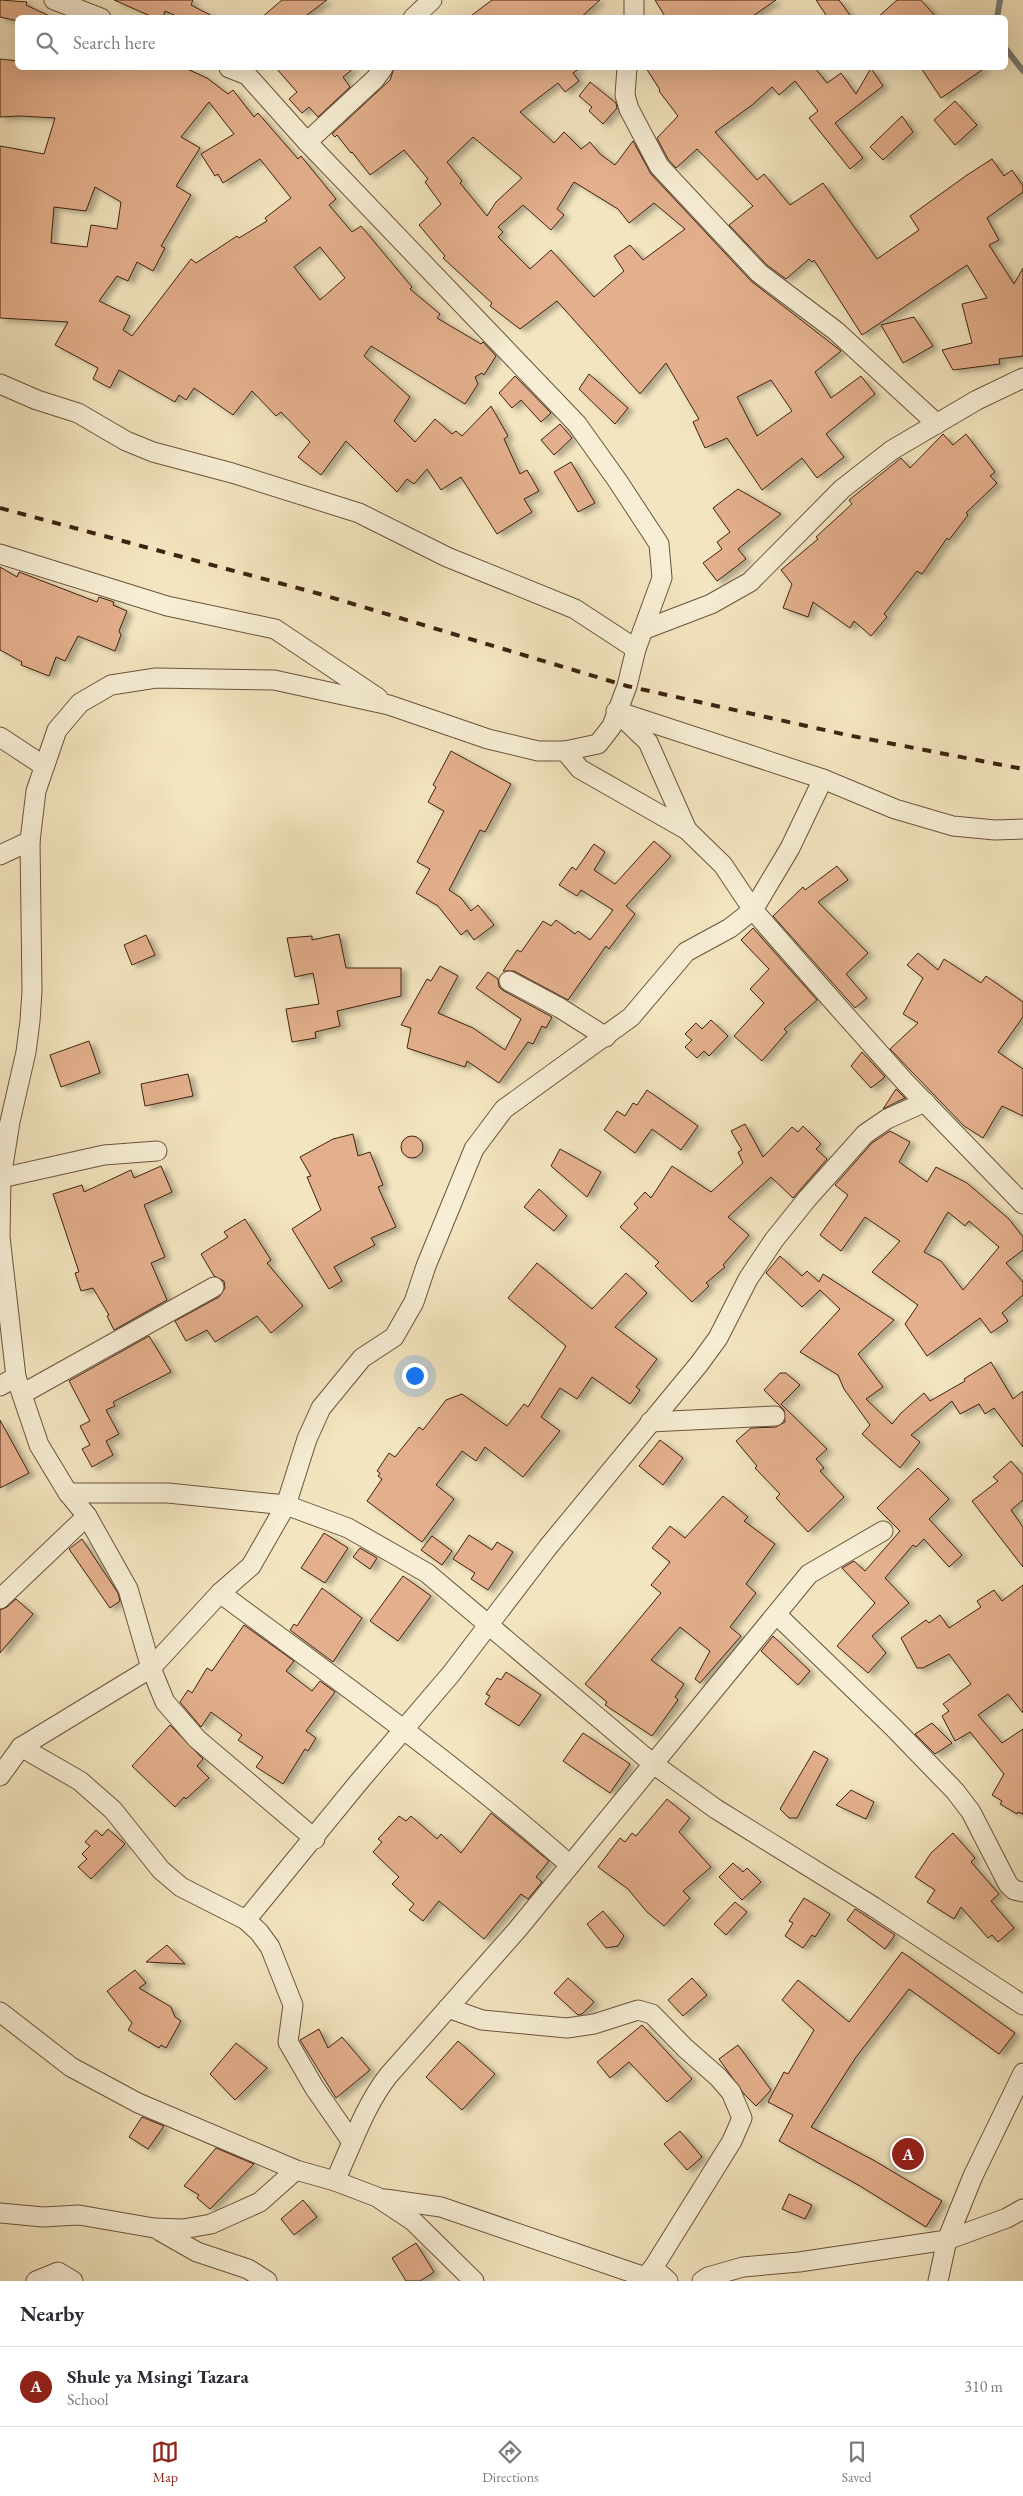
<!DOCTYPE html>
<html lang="en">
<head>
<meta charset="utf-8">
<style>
	body { margin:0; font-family:"EB Garamond",serif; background:#f2f2f3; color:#2b2b33 }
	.you { position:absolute; left:414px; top:1375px; width:18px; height:18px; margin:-12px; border:4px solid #fff; border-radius:50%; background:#1a73e8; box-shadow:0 0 0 8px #1a73e833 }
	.badge { display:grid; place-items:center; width:32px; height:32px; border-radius:50%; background:#8f2418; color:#fff; font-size:16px; font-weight:700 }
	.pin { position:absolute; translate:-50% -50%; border:2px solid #fff; box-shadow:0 1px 5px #0006 }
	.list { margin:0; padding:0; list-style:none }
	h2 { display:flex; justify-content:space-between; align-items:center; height:65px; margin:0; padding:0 20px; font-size:21px }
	h2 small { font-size:16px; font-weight:400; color:#7c7c81 }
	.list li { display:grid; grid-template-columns:32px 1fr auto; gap:15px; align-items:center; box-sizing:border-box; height:80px; padding:0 20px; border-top:1px solid #e1e1e2 }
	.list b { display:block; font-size:19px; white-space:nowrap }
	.list p { margin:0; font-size:16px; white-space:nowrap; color:#7c7c81 }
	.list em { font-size:16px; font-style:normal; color:#7c7c81 }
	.icon { flex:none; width:28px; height:28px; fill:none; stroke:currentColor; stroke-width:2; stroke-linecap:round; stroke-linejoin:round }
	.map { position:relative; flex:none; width:1023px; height:2281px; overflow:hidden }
	.search { position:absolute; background:#fff; box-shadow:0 5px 20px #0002; left:15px; right:15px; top:15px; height:55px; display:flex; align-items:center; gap:12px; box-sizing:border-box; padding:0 18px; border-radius:8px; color:#7c7c81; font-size:19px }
	.sheet { height:145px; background:#fff }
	nav { display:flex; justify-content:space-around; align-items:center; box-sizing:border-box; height:70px; border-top:1px solid #e1e1e2; background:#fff; font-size:14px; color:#7c7c81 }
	nav a { display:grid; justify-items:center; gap:2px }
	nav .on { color:#8f2418 }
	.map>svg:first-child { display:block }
</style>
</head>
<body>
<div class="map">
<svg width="1023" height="2281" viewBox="0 0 1023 2281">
	<defs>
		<filter id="shadow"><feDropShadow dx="5.5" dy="3" stdDeviation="2.5" flood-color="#0004"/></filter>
	</defs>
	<rect width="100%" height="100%" fill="#f3e5bf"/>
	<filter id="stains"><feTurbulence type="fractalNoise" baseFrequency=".004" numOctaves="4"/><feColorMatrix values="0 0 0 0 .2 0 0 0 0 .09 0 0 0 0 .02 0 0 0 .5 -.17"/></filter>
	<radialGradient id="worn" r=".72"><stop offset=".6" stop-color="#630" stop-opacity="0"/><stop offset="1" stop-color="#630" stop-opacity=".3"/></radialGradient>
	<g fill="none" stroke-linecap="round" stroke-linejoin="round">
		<g stroke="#797e79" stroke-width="6">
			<path d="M997,18L1000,0"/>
			<path d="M1006,49L1023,71"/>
		</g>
	</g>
	<g fill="#e3af8c" stroke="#3e2211" fill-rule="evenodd" filter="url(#shadow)">
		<path d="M0,0L27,2L26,5L54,18H18V21L0,17Z"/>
		<path d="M114,0H193L191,5L216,18H181L165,11L163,18H155Z"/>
		<path d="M282,0H327L303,18H261Z"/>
		<path d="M492,0H600L580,18H468Z"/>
		<path d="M655,0H776L750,18H666Z"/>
		<path d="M816,0H839L852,18H828Z"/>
		<path d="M897,0H921L937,18H877Z"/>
		<path d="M0,59L18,61V68H185L207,78L228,94L233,90L254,117L258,113L298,159L301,156L336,199L329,205L352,232L361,226L412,287L410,289L440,314L437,318L481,344L483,342L496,356L484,375L482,373L475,377L478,384L465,404L371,346L364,356L410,397L394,421L415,442L435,419L452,434L456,431L462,436L491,406L508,436L504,439L520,474L527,470L539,491L524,499L532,512L497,534L461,477L441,490L427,469L414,484L407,479L397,492L346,441L321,475L298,457L310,442L281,412L276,416L252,391L233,415L194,388L186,400L179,395L175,402L119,370L110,388L93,379L98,368L55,345L68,322L0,318V146L44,154L55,118L20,116L0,117ZM209,102L234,134L201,154L215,176L218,174L223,183L260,159L291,198L265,218L267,221L239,238L237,236L196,263L191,259L132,336L123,330L130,316L99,301L117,276L128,281L137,262L153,271L165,248L161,246L191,195L176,186L200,148L181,137ZM95,187L121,202L117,229L91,225L87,247L51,243L54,207L86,211ZM320,247L345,278L320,300L294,267Z"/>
		<path d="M276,68H354L343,77L350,87L318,117L309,107L302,113L289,99L297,92Z"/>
		<path d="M394,68H580L573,73L579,81L565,92L558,83L520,112L554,143L564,132L581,149L590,142L600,154L615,165L633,141L651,174L751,281L841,351L815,372L831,398L861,376L875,394L826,434L844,457L817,478L802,458L762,490L727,438L705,448L693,422L699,419L666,363L640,394L557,301L520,329L490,306L492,303L443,258L445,256L419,225L441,204L425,182L428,179L404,150L370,175L352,152L351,153L337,135L335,137L332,134L390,80ZM473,137L522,178L496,202L487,216L460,183L462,181L447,162ZM574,182L618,209L629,223L654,203L685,229L643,260L630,245L614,256L624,271L594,297L551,250L530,269L498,237L503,232L498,227L523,205L551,230L564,215L557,209ZM771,380L792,411L757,436L737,397Z"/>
		<path d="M646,68H815L827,83L841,73L856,94L871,68L883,86L835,123L863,158L850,169L809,118L818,111L795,81L779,95L772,87L752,105L715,132L757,180L764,174L790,205L823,183L877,259L919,230L910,216L967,175L992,159L1004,176L1012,170L1023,186V192L987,218L999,240L989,245L1014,284L1023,268V356L999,359L1000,364L953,370L942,350L972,343L962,304L987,298L967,265L862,335L814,260L812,262L809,259L786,279L767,265L729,225L753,206L697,149L676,168L668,159L657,138L678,116L659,91L660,90Z"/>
		<path d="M921,68H985L941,98Z"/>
		<path d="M590,82L616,103L617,108L603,124L589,111L592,107L579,96Z"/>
		<path d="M955,101L977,125L955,145L934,120Z"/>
		<path d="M902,116L913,132L883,160L870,147Z"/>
		<path d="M914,317L933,346L903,363L881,325Z"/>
		<path d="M589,374L628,408L615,424L579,389Z"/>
		<path d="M515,376L551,413L541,422L521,400L512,408L499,393Z"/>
		<path d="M560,424L572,438L554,455L541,440Z"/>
		<path d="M943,434L953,445L966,434L995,472L990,476L997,483L966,513L968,515L949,540L947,538L922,574L917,571L884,614L887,617L871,636L854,621L850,628L813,602L808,617L783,608L792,584L781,570L818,539L816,537L852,504L849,500L901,458L910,468Z"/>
		<path d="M571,462L595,503L578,512L554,472Z"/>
		<path d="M738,489L781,514L738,549L746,559L717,581L703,563L722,549L717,542L730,532L713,508Z"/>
		<path d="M0,567L17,577L19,572L97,602L99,597L114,602L113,605L127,611L119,631L121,635L115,651L78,636L65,661L56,657L49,676L21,665L22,662L0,650Z"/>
		<path d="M451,751L511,784L485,832L480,830L449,890L461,898L471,911L478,905L494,925L474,940L467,930L461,935L438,906L416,893L430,869L417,862L444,811L428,802L436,787L433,785Z"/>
		<path d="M654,841L671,856L626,906L635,914L609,949L606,946L568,1000L514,971H503L517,950L521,952L543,921L551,926L556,920L575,934L578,931L590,940L613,910L581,890L577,896L559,885L572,867L576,870L594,844L605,852L594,870L615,884Z"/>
		<path d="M837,866L848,880L818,902L868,953L846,974L867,998L855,1008L773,916L803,887L805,890Z"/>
		<path d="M753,928L817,1000L784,1029L787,1032L762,1061L734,1036L764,1003L750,989L769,969L741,940Z"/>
		<path d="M339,934L346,968H401V996L337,1011L340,1026L315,1032L316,1038L292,1042L286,1009L319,1004L313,973L295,977L287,938L312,936V940Z"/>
		<path d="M146,935L155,955L132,965L124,945Z"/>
		<path d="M918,953L938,970L944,959L981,983L986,976L1023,1002V1017L998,1052L1023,1069V1116L1002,1106L983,1138L964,1126L890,1049L918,1023L903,1014L923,978L907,965Z"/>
		<path d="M440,966L458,976L438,1013L473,1028L505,1050L521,1019L476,988L488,972L498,979L499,987L504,991L552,1017L546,1028L542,1026L533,1044L528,1042L499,1083L467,1061L465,1067L407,1048L411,1028L401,1025L427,979L431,981Z"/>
		<path d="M711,1020L728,1036L709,1056L704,1051L697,1058L685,1047L692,1040L685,1034L696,1023L702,1029Z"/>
		<path d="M89,1041L100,1073L61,1087L50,1055Z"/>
		<path d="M862,1052L885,1077L871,1088L851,1066Z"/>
		<path d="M188,1074L193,1096L145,1106L141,1084Z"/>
		<path d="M896,1089L905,1098L883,1109Z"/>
		<path d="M647,1090L698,1126L681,1150L652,1129L635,1153L604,1130L617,1111L625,1116L633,1103L637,1105Z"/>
		<path d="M745,1124L763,1157L792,1127L798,1132L803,1126L821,1144L816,1149L827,1159L793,1198L771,1177L728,1217L749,1235L723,1265L725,1267L706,1283L709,1286L692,1302L655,1266L659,1262L620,1227L638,1208L634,1204L645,1192L651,1198L672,1166L711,1192L743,1163L738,1152L742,1150L731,1131Z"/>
		<path d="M890,1131L910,1142L899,1162L927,1182L936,1167L967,1183L1009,1219L1023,1237V1250L1006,1263L1023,1282V1295L1002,1313L1008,1321L991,1333L980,1318L927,1356L905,1324L918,1305L872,1272L900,1241L865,1217L841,1251L820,1235L848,1195L835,1185L872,1143ZM948,1212L965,1226L969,1221L999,1247L963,1290L941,1261L924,1252Z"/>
		<path d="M353,1134L358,1156L370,1152L383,1185L378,1187L396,1227L371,1238L375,1245L334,1267L342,1281L329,1289L292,1229L321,1210L307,1177L311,1176L300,1157L333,1139Z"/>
		<circle cx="412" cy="1147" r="11"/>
		<path d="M560,1149L601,1172L587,1197L551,1166Z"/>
		<path d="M161,1166L172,1192L144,1205L165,1257L151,1263L167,1300L114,1330L107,1316L109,1315L93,1288L81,1291L75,1273L79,1272L53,1194L82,1185L84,1192L131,1170L134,1178Z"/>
		<path d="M539,1189L567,1216L554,1231L524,1207Z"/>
		<path d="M245,1219L271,1260L267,1263L303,1306L271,1333L257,1316L215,1342L207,1330L186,1341L175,1321L219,1297L225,1288L224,1281L214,1276L201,1254L228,1237L224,1232Z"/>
		<path d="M780,1256L802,1276L807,1271L819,1282L823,1274L894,1320L858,1354L883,1387L866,1399L892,1424L901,1413L924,1393L930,1401L965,1381L964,1379L991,1362L1013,1399L1023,1391V1447L994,1408L985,1414L979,1404L960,1414L952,1401L911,1435L920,1442L900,1468L862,1434L870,1425L844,1389L838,1375L800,1352L840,1309L820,1290L802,1307L766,1273Z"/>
		<path d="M537,1263L592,1309L626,1273L647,1293L615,1327L657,1359L636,1387L640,1390L630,1404L592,1377L577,1399L560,1388L541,1417L560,1431L523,1477L485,1447L476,1461L462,1451L436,1485L454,1499L422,1542L367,1501L382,1479L378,1476L380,1473L377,1471L389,1453L395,1457L419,1427L423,1430L446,1400L462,1394L507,1426L524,1404L528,1407L566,1346L508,1298Z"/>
		<path d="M149,1336L171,1372L113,1402L115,1406L106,1410L119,1434L106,1441L113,1455L92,1467L82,1449L90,1445L80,1426L90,1421L69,1381Z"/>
		<path d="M780,1373H786L800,1385L781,1404L827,1449L816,1459L824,1468L820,1471L844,1497L808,1532L776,1498L780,1494L755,1468L757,1466L736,1441L751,1428L776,1427L785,1422L784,1410L764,1390Z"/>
		<path d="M0,1420L29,1473L0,1488Z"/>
		<path d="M660,1440L683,1458L663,1485L639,1466Z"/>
		<path d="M1011,1461L1023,1475V1500L1011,1510L1023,1527V1567L972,1501L998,1481L993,1477Z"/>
		<path d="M918,1468L949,1499L929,1519L962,1555L949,1567L924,1539L916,1547L913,1545L885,1578L909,1603L872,1636L886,1653L868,1673L837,1646L875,1603L842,1568L854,1561L865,1571L900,1531L877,1508Z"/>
		<path d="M723,1496L748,1517L744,1521L775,1544L746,1584L756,1593L730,1627L741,1636L700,1683L695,1679L710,1651L680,1627L651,1660L684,1684L675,1697L678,1700L652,1736L605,1705L607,1702L585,1684L661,1593L651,1585L670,1562L652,1548L670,1526L685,1538Z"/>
		<path d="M324,1533L348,1548L325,1583L301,1568Z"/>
		<path d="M469,1535L492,1550L497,1542L513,1552L488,1590L471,1579L475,1573L453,1559Z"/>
		<path d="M432,1536L452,1551L442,1565L421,1550Z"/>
		<path d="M82,1539L118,1593L120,1601L110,1608L69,1549Z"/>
		<path d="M360,1548L377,1558L370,1569L353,1557Z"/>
		<path d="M403,1576L431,1596L398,1641L370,1621Z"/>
		<path d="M1023,1585V1713L1008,1694L978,1715L1002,1743L1023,1729V1814L1018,1812L1017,1814L1000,1804L1002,1801L992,1795L1004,1774L970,1732L955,1741L942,1716L949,1711L943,1704L971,1684L949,1654L923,1668H917L901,1638L926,1620L929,1623L940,1615L949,1628L981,1607L977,1601L994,1590L1002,1601Z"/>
		<path d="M322,1588L362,1618L333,1662L290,1630L294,1624L297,1626Z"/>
		<path d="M16,1599L33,1614L0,1653V1610L7,1607Z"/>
		<path d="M244,1625L294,1661L286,1671L312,1691L320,1681L335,1692L306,1731L316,1738L308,1751L305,1749L283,1784L256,1767L263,1757L238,1740L242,1735L211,1712L201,1727L180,1702L188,1690L192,1693L207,1668L212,1671Z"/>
		<path d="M773,1636L810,1671L798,1685L761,1651Z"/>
		<path d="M506,1672L541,1695L519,1726L485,1704L490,1696L486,1694L497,1678L501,1680Z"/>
		<path d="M932,1723L952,1743L935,1754L915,1734Z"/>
		<path d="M170,1725L203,1759L197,1766L209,1778L186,1799L184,1797L175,1807L132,1766Z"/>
		<path d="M583,1733L630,1764L610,1793L563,1761Z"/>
		<path d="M814,1751L828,1759L797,1818H789L780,1809Z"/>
		<path d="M851,1790L874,1802L866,1819L836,1805Z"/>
		<path d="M667,1799L690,1818L679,1832L711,1867L683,1891L690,1898L664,1926L647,1912L628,1889L598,1867L620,1838L625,1842L632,1833L636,1836Z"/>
		<path d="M491,1813L549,1861L536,1877L542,1882L528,1899L521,1894L484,1939L439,1901L423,1921L409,1910L414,1904L392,1884L399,1877L373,1852L382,1842L378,1839L399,1816L406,1821L411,1816L437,1839L441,1834L461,1853Z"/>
		<path d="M108,1829L125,1844L91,1879L78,1867L87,1859L82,1854L90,1846L85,1842L96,1830L102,1836Z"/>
		<path d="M953,1833L975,1858L971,1862L999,1894L991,1901L1014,1928L998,1942L992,1935L988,1938L961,1907L954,1919L927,1902L935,1890L915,1877L931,1853Z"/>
		<path d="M733,1863L743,1872L747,1868L761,1882L742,1900L719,1877Z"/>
		<path d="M804,1898L830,1914L815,1937L812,1935L803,1948L785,1936L793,1923L789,1921Z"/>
		<path d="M735,1902L747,1912L726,1935L714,1924Z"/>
		<path d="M855,1909L895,1935L885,1949L847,1920Z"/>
		<path d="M603,1911L624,1936L618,1946L606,1948L587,1924Z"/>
		<path d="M167,1945L185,1964L146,1962Z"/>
		<path d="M902,1952L1015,2033L999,2054L909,1989L856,2057L811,2127L875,2161L942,2201L926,2227L860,2186L779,2141L793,2115L768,2102L784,2072L788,2074L814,2030L782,2000L798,1980L849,2022Z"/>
		<path d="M135,1970L146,1983L139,1988L171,2007L175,2017L181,2021L166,2048L161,2045L159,2048L128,2030L132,2023L107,1991Z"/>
		<path d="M568,1978L594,2002L582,2014L578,2015L554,1993Z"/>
		<path d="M692,1978L707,1995L683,2016L668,2000Z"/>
		<path d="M642,2025L692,2079L667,2102L629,2062L610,2078L597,2062Z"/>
		<path d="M319,2029L328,2048L342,2037L370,2070L336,2098L300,2040Z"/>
		<path d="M458,2041L495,2074L462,2110L426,2077Z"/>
		<path d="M236,2043L267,2068L235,2100L210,2074Z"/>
		<path d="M738,2045L771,2090L756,2106L744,2094L719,2059Z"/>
		<path d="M142,2117L164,2126L148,2149L129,2137Z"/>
		<path d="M680,2131L702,2157L687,2170L664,2144Z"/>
		<path d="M216,2148L254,2164L210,2209L197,2198L199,2195L184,2186Z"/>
		<path d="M789,2194L812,2205L805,2219L782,2209Z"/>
		<path d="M303,2200L317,2217L294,2235L281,2219Z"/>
		<path d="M416,2243L434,2272L420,2281H406L392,2258Z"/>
	</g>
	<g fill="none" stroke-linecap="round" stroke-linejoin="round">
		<g stroke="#6b533c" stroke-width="21">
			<g id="street">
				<path d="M54,0L101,18"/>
				<path d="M413,18L432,0"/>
				<path d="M634,18V0"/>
				<path d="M627,68L625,95L629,109L659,166L759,273L836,331L937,424"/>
				<path d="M307,142L375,79L383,68"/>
				<path d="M0,384L37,400L78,413L126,441L153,452L232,473L359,513L447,557L575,609L636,649"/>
				<path d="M0,554L167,606L275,629L378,698"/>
				<path d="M643,630L711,604L750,582L842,489L892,450L977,400L1023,378"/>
				<path d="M616,711L823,779L895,809L953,826L995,830L1023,829"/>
				<path d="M620,715L648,742L687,830"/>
				<path d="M0,737L44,766"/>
				<path d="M565,751L580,769L687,830L723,865L753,910L839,1008L905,1082L1023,1204"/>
				<path d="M0,855L30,841"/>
				<path d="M509,981L560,1008L606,1037"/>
				<path d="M9,1128L1,1178L0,1237L16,1377L39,1445L68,1493L87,1516L128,1589L151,1668L165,1702L197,1739L315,1839"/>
				<path d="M0,1140L9,1126L26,1052L30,1021L32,991L30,841L36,791L57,730L80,703L111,685L156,678L274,680L389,705L488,739L538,751H565L598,744L612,726L627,686L636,649L662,578L659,544L617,480L577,424L307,142L247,75L229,68"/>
				<path d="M1,1178L104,1155L157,1151"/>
				<path d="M0,1386L16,1377"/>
				<path d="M22,1394L214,1287"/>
				<path d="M650,1422L775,1416"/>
				<path d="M68,1493H168L286,1505L348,1528L427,1573L652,1763L716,1809L874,1907L1023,2005"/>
				<path d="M220,1593C339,1681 459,1767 570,1865"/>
				<path d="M0,1599L87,1516"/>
				<path d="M777,1615L893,1727L955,1791L971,1812L1008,1884L1014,1890L1023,1892"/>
				<path d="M21,1747L80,1781L113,1810L161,1870L181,1887L246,1920L259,1932L270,1947L293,2005L288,2042L314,2087L352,2142"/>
				<path d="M0,1776L21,1747L151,1668L220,1593L251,1566L286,1505L307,1439L321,1408L362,1358L394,1337L414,1302L426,1266L474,1149L504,1109L631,1017L686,952L730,928L753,910L790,848L823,779"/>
				<path d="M246,1920L358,1783L451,1674L548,1547L699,1364L718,1338L748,1279L774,1240L807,1199L865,1134L887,1119L925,1102"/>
				<path d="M448,2008L482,2020L567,2028L594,2024L638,2010L652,2014L685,2048L718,2077L731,2092L742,2118L732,2141L653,2268"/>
				<path d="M0,2012L71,2067L138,2103L296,2170L335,2181L377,2197L413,2221L474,2281"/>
				<path d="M335,2181C352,2145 364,2107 388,2076L517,1930L809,1574L883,1531"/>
				<path d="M385,2199L441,2207L645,2277L653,2268L668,2281"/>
				<path d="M0,2213L43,2217L79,2215L154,2228L183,2229L211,2224L260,2202L296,2170"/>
				<path d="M160,2231L197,2252L248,2269L267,2281"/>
				<path d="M36,2281L58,2272L73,2281"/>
				<path d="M702,2281L708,2277L743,2267L799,2262L947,2240L1007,2218L1023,2209"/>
				<path d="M938,2281L947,2240L973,2176L1023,2073"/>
			</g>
		</g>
		<use href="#street" stroke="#f7eed5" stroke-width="19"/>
		<path stroke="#3e2211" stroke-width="4" stroke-dasharray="9 9" stroke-linecap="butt" d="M0,508L320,594L627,686L847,735L1023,769"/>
	</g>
	<rect width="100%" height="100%" filter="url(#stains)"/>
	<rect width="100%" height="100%" fill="url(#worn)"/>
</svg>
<div class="you"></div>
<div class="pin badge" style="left:908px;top:2154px">A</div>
<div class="search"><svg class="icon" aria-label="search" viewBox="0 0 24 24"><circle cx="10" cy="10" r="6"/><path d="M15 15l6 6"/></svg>Search here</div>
</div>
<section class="sheet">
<h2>Nearby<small></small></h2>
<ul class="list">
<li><span class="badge">A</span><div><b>Shule ya Msingi Tazara</b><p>School</p></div><em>310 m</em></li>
</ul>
</section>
<nav>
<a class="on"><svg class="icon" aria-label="map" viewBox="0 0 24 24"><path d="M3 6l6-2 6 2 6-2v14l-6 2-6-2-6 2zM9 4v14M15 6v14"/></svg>Map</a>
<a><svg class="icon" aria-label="directions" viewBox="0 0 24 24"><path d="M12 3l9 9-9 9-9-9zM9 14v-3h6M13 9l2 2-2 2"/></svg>Directions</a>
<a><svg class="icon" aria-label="saved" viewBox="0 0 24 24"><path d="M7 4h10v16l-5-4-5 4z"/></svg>Saved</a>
</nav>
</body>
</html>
